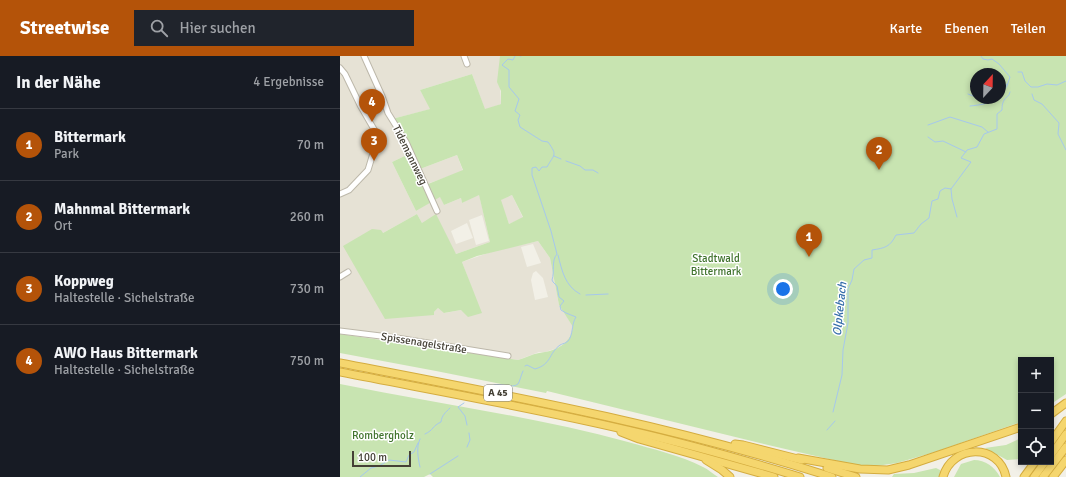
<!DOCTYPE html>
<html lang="de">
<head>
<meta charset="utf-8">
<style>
	body { margin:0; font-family:Signika,sans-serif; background:#20242c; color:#f1f3f6 }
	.controls { position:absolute; right:12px; bottom:12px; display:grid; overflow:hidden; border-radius:0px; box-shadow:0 2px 6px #0003 }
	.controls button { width:36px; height:36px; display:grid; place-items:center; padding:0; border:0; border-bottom:1px solid #363941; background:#171b24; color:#f1f3f6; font:20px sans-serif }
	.compass { position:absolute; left:630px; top:12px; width:36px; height:36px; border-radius:50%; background:#171b24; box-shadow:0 2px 6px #0003; rotate:22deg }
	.scale { position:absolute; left:12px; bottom:10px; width:59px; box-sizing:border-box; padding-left:4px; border:2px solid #454136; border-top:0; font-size:11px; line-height:14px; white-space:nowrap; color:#454136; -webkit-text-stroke:3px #fff; paint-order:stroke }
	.you { position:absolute; left:443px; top:233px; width:14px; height:14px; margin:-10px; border:3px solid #fff; border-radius:50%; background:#1a73e8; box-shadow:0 0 0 6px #1a73e833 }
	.badge { display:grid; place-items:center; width:26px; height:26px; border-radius:50%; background:#b45309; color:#fff; font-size:13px; font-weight:700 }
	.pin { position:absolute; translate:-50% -33px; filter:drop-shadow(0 1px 2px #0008) }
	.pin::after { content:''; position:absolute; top:21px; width:14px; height:12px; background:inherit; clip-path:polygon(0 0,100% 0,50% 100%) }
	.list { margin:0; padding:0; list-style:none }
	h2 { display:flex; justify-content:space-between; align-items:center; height:52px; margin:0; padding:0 16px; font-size:17px }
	h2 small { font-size:13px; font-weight:400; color:#9ea1a6 }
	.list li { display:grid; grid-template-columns:26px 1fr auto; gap:12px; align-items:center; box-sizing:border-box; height:72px; padding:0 16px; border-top:1px solid #363941 }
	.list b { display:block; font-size:15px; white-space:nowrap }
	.list p { margin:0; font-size:13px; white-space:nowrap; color:#9ea1a6 }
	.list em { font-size:13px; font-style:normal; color:#9ea1a6 }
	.icon { flex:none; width:22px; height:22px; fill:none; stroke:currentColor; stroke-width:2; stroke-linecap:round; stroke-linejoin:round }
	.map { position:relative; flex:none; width:726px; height:421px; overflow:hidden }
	header { display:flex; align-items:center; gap:24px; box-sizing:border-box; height:56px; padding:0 20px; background:#b45309; color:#fff }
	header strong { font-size:19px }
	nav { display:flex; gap:22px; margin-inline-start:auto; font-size:14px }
	.search { width:280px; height:36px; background:#20242c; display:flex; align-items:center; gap:10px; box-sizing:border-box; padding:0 14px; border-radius:0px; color:#9ea1a6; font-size:15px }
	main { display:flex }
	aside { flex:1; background:#171b24 }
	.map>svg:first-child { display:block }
</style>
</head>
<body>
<header>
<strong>Streetwise</strong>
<div class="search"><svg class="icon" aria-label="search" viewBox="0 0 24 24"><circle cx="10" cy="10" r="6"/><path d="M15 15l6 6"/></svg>Hier suchen</div>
<nav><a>Karte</a><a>Ebenen</a><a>Teilen</a></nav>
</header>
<main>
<aside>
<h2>In der Nähe<small>4 Ergebnisse</small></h2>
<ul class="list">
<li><span class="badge">1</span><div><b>Bittermark</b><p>Park</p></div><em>70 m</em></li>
<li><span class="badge">2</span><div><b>Mahnmal Bittermark</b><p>Ort</p></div><em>260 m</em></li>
<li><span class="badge">3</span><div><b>Koppweg</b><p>Haltestelle · Sichelstraße</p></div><em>730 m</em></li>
<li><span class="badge">4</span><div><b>AWO Haus Bittermark</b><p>Haltestelle · Sichelstraße</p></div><em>750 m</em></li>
</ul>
</aside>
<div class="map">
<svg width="726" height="421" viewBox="0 0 726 421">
	<rect width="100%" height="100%" fill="#f2f0e7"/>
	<g fill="#e6e2d5" fill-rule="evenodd">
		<path d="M0,0H164L160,28L161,48L145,54L132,18L80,34L91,53L52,63L71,97L52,106L76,155L100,140L104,149L121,142L122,147L139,138L150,186L116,198L82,167L77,158L43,177L94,259V256L98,252L105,257L121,254L141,257L122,206L154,195L198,185L210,202L219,249L234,272L228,284L218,292L205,296H199L178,304L0,277ZM142,159L149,185L136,189L129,164ZM127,167L133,182L116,188L111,175ZM193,188L201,207L187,211L181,191ZM196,215L203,222L208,241L195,244L191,224L193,217Z"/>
		<path d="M117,99L123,115L87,128L80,113Z"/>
		<path d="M172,139L183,162L169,168L160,144Z"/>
	</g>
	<g fill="#c8e4b1" fill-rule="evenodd">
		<path d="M160,0H726V338L711,348V304H681V366L595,396L557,407L529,411L506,407L428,389L207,335L206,337L96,315L0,297V278L178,304C185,302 192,298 199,297C215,295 230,289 233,271L219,249L210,202L198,185L137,200L122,206L142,257L128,261L121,254L104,257L98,252L94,256V259L45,263L3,190L32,173L41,174L43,177L77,158L82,167L96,158L116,198L150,186L139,139L122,147L121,142L104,149L100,141L76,155L52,106L71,97L52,63L90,53L80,34L132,18L145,53L161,48V35L157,26ZM636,18H660V42H636ZM117,99L123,114L88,128L80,113ZM172,139L183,161L169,168L161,144Z"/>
		<path d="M0,328C96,348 194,360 288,386C312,393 340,399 363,411C368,413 373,418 378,421H93L90,418L84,421H0Z"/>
		<path d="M681,382V403L667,404L645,392L666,389Z"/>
		<path d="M634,404C645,404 655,411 660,421H614L621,408Z"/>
		<path d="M596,412L600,414V421H552L554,418L574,417Z"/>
	</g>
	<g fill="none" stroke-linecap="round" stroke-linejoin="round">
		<g stroke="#a6c8ec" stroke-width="1">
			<path d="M175,0L173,4L168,3L162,9L169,14V31L179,43L175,55L180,59L178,64L180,71L202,85L208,86C218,100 214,98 207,111H202L199,115L196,111L192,112V119L211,175L217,198C211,205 215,215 212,224L213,226L217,230L219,241L224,245L220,250L221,254L226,257L236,261C232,267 233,275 230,282C228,287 224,287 220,289C208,298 212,308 195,313L187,309L185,310"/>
			<path d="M180,0H181"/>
			<path d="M641,0L643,3L648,4L652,3L659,8L670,21L667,30L660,40"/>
			<path d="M678,16H682L685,25L691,31H698L707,28L717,29L726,25"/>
			<path d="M660,33L667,28"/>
			<path d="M628,38L636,41"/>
			<path d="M692,38L694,44L702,48L719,67L718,78L726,94"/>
			<path d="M630,50C639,49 650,48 657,42"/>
			<path d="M588,69L610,61L642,71L648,76"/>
			<path d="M588,81L595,86L603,85L626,96"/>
			<path d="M214,100L221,103"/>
			<path d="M226,105L240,110L245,114H253L258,117"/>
			<path d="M611,133L612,143L617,161"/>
			<path d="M218,199C222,215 225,230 240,238"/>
			<path d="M246,239L268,238"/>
			<path d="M154,329C161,327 172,333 178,328C180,325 181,319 183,315"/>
			<path d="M124,347L118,351L125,360L127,369"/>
			<path d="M493,356L502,319L503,294L508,267V233L512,224L514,213L524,204L532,202V194C545,192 550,191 556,179L574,177L581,168L589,162L592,145L598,143L600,135L605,132L611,133L631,106L621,102L627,94L637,91L644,78L657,73V58L662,54C662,47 663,44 669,39L670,36"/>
			<path d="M487,374L495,365"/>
			<path d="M85,378C94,374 92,370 101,366C102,359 105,357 110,352"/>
			<path d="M127,391L130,384L129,377"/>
			<path d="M80,411C78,402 76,391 80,383"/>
			<path d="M90,418L118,400"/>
			<path d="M20,421L31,412L39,410L49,404L66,406L69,399L74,396L78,387"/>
		</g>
		<g stroke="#bdb8aa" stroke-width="7">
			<g id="minor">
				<path d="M24,0L42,40L48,57L66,86L97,155"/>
				<path d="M124,0L127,8"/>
				<path d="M0,12L5,18L20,49L35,75L37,84L28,114L9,134L0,138"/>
				<path d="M0,221L8,216"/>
				<path d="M0,275L57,282L168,300"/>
			</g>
		</g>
		<g stroke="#d4ac3f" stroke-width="9">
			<g id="highway">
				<path d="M0,307C166,339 331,369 492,421"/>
				<path d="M0,316C97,335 194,352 291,375C348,388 404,404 460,421"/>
				<path d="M711,358L726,347"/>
				<path d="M281,376L299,383L434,421"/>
				<path d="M711,386L726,365"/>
				<path d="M395,388L403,389L462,404"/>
				<path d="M711,399L726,378"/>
				<path d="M458,402L520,413L548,414L569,409L681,371"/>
				<path d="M366,404L382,414L390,421"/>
				<path d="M487,412L516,421"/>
				<path d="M603,421C612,388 659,387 666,421"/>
				<path d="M684,421L695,406"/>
				<path d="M694,421L705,406"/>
				<path d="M703,421L726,391"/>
				<path d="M713,421L726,404"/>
			</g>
		</g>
		<use href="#minor" stroke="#fff" stroke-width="5"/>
		<use href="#highway" stroke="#f5d66e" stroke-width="7"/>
	</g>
	<g text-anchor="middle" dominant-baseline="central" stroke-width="3" stroke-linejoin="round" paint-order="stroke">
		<rect fill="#fff" stroke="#7d7a72" stroke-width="1" x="144" y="329" width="28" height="16" rx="3"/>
		<g font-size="10" font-weight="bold" fill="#454136">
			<text x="158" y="337">A 45</text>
		</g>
		<g font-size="11" fill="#454136" stroke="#fff">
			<text transform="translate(70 99) rotate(64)">Tidemannweg</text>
			<text transform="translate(84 287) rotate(9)">Spissenagelstraße</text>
		</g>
		<g font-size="11" fill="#40732d" stroke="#fff">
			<text x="376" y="202">Stadtwald<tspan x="376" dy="13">Bittermark</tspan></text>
			<text x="43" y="379">Rombergholz</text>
		</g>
		<g font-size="12" font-style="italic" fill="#356daa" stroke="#fff">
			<text transform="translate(500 253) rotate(-84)">Olpkebach</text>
		</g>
	</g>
</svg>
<div class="controls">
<button>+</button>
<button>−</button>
<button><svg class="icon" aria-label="locate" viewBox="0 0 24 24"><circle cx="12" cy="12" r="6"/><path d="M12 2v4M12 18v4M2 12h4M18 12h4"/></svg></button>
</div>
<svg class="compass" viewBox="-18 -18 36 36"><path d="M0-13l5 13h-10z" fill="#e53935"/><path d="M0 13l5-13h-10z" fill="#9ea1a6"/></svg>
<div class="scale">100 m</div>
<div class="you"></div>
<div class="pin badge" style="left:469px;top:201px">1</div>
<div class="pin badge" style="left:539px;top:114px">2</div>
<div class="pin badge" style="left:34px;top:105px">3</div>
<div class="pin badge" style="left:32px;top:66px">4</div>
</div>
</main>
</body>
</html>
